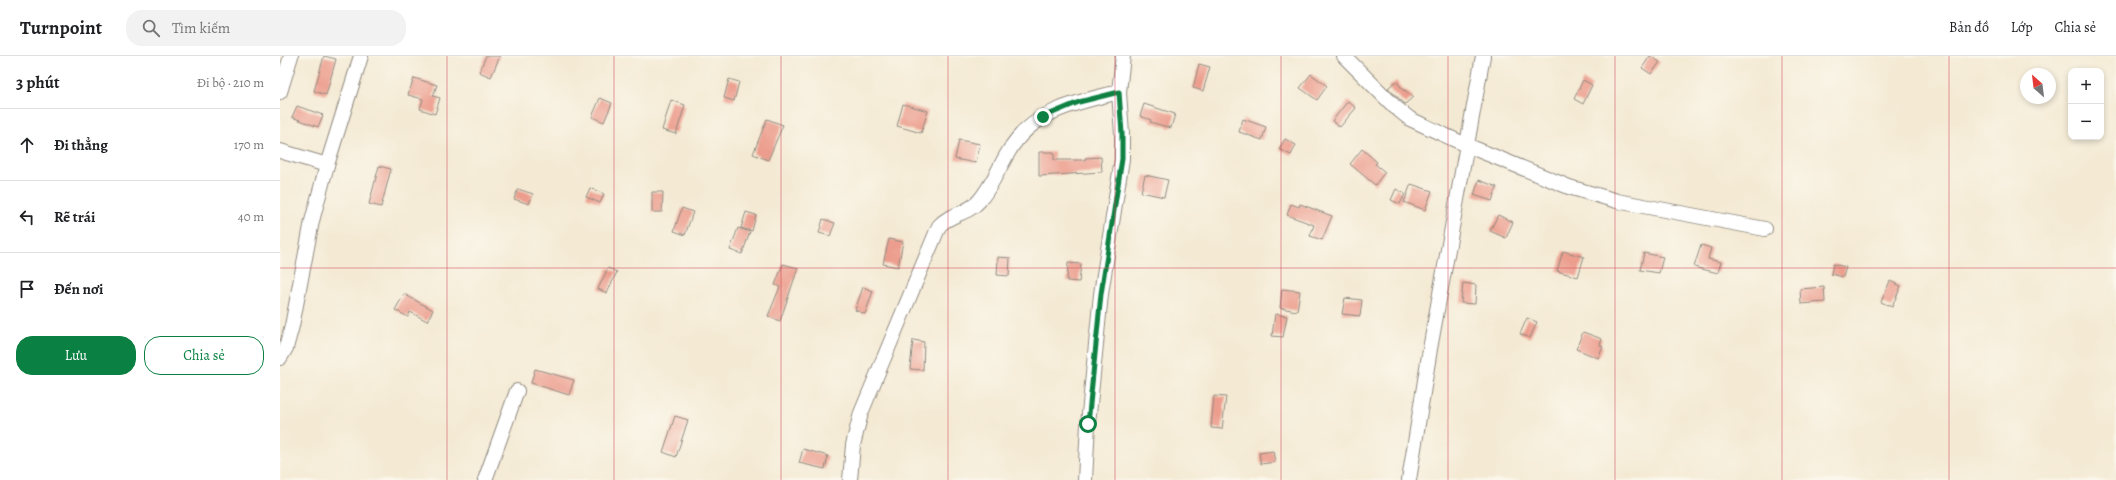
<!DOCTYPE html>
<html lang="vi">
<head>
<meta charset="utf-8">
<style>
	body { margin:0; font-family:Alegreya,serif; background:#f2f2f2; color:#202124 }
	.controls { position:absolute; right:12px; top:12px; display:grid; overflow:hidden; border-radius:8px; box-shadow:0 2px 6px #0003 }
	.controls button { width:36px; height:36px; display:grid; place-items:center; padding:0; border:0; border-bottom:1px solid #e0e0e0; background:#fff; color:#202124; font:20px sans-serif }
	.compass { position:absolute; left:1740px; top:12px; width:36px; height:36px; border-radius:50%; background:#fff; box-shadow:0 2px 6px #0003; rotate:332deg }
	.stop { position:absolute; width:12px; height:12px; margin:-9px; border:3px solid #0b8043; border-radius:50%; background:#fff }
	.stop.end { background:#0b8043; border-color:#fff; box-shadow:0 1px 4px #0008 }
	.list { margin:0; padding:0; list-style:none }
	h2 { display:flex; justify-content:space-between; align-items:center; height:52px; margin:0; padding:0 16px; font-size:17px }
	h2 small { font-size:13px; font-weight:400; color:#757577 }
	.list li { display:grid; grid-template-columns:26px 1fr auto; gap:12px; align-items:center; box-sizing:border-box; height:72px; padding:0 16px; border-top:1px solid #e0e0e0 }
	.list b { display:block; font-size:15px; white-space:nowrap }
	.list em { font-size:13px; font-style:normal; color:#757577 }
	.actions { display:flex; gap:8px; padding:12px 16px }
	.actions a { flex:1; padding:9px 0; border:1px solid #0b8043; border-radius:16px; text-align:center; font-size:14px; color:#0b8043 }
	.actions .main { background:#0b8043; color:#fff }
	.icon { flex:none; width:22px; height:22px; fill:none; stroke:currentColor; stroke-width:2; stroke-linecap:round; stroke-linejoin:round }
	.map { position:relative; flex:none; width:1836px; height:424px; overflow:hidden }
	header { display:flex; align-items:center; gap:24px; box-sizing:border-box; height:56px; padding:0 20px; background:#fff; border-bottom:1px solid #e0e0e0 }
	header strong { font-size:19px }
	nav { display:flex; gap:22px; margin-inline-start:auto; font-size:14px }
	.search { width:280px; height:36px; background:#f2f2f2; display:flex; align-items:center; gap:10px; box-sizing:border-box; padding:0 14px; border-radius:16px; color:#757577; font-size:15px }
	main { display:flex }
	aside { flex:1; background:#fff }
	.map>svg:first-child { display:block }
</style>
</head>
<body>
<header>
<strong>Turnpoint</strong>
<div class="search"><svg class="icon" aria-label="search" viewBox="0 0 24 24"><circle cx="10" cy="10" r="6"/><path d="M15 15l6 6"/></svg>Tìm kiếm</div>
<nav><a>Bản đồ</a><a>Lớp</a><a>Chia sẻ</a></nav>
</header>
<main>
<aside>
<h2>3 phút<small>Đi bộ · 210 m</small></h2>
<ul class="list">
<li><svg class="icon" aria-label="ahead" viewBox="0 0 24 24"><path d="M12 20V5M6 11l6-6 6 6"/></svg><div><b>Đi thẳng</b></div><em>170 m</em></li>
<li><svg class="icon" aria-label="left" viewBox="0 0 24 24"><path d="M17 20v-9H6M10 6l-5 5 5 5"/></svg><div><b>Rẽ trái</b></div><em>40 m</em></li>
<li><svg class="icon" aria-label="arrive" viewBox="0 0 24 24"><path d="M6 21V4h12l-3 4 3 4H6"/></svg><div><b>Đến nơi</b></div></li>
</ul>
<div class="actions"><a class="main">Lưu</a><a>Chia sẻ</a></div>
</aside>
<div class="map">
<svg width="1836" height="424" viewBox="0 0 1836 424">
	<rect width="100%" height="100%" fill="#fbf7ec"/>
	<filter id="ink" filterUnits="userSpaceOnUse"><feTurbulence type="fractalNoise" baseFrequency=".025" numOctaves="2"/><feDisplacementMap in="SourceGraphic" scale="8" xChannelSelector="R" yChannelSelector="G"/><feConvolveMatrix kernelMatrix="1 2 1 2 8 2 1 2 1" color-interpolation-filters="sRGB"/></filter>
	<filter id="wash" filterUnits="userSpaceOnUse"><feTurbulence type="fractalNoise" baseFrequency=".012" numOctaves="4" result="noise"/><feDisplacementMap in="SourceGraphic" scale="16" xChannelSelector="R" yChannelSelector="G"/><feGaussianBlur stdDeviation="0.9" result="paint"/><feColorMatrix in="noise" values="0 0 0 0 0 0 0 0 0 0 0 0 0 0 0 0 0 1.4 0 .05"/><feComposite in="paint" operator="in"/></filter>
	<g filter="url(#wash)">
		<rect width="100%" height="100%" fill="#f4ead4"/>
		<g id="blocks">
			<g fill="#ec9d8d">
				<path d="M44,0L56,3L46,39L34,35Z"/>
				<path d="M206,0H220L211,21L199,16Z"/>
				<path d="M1370,0L1380,6L1371,18L1362,12Z"/>
				<path d="M919,8L930,11L923,35L913,32Z"/>
				<path d="M1031,18L1047,30L1037,44L1020,32Z"/>
				<path d="M134,22L157,29L153,40L160,42L155,58L140,53L143,43L128,39Z"/>
				<path d="M449,23L459,26L454,45L444,42Z"/>
				<path d="M1303,24L1312,29L1303,48L1294,43Z"/>
				<path d="M1116,25L1124,35L1125,34L1133,41L1125,48L1108,32Z"/>
				<path d="M320,42L332,47L324,66L312,61Z"/>
				<path d="M391,44L405,49L396,78L382,74Z"/>
				<path d="M1068,45L1076,52L1060,71L1052,65Z"/>
				<path d="M623,48L648,55L641,77L617,70Z"/>
				<path d="M864,48L895,58L891,72L870,66L871,64L860,60Z"/>
				<path d="M17,50L43,59L38,71L12,61Z"/>
				<path d="M487,63L503,69L488,104L473,98Z"/>
				<path d="M963,63L986,71L982,84L959,76Z"/>
				<path d="M1005,83L1016,89L1011,99L999,93Z"/>
				<path d="M679,84L700,88L696,107L675,103Z"/>
				<path d="M1082,93L1097,106L1095,108L1105,116L1095,129L1070,108Z"/>
				<path d="M759,96H774V104H805V102L821,101L822,116L759,120Z"/>
				<path d="M99,110L111,113L101,151L89,148Z"/>
				<path d="M865,119L888,124L884,141L861,136Z"/>
				<path d="M1199,124L1217,131L1212,145L1194,139Z"/>
				<path d="M1131,128L1152,135L1145,154L1124,146Z"/>
				<path d="M310,132L324,138L320,147L306,141Z"/>
				<path d="M238,133L253,138L249,148L234,143Z"/>
				<path d="M1116,133L1125,138L1120,148L1111,144Z"/>
				<path d="M372,136H383L382,156H372Z"/>
				<path d="M1011,148L1019,151L1020,148L1052,160L1042,184L1030,180L1034,169L1007,159Z"/>
				<path d="M402,152L413,156L405,179L394,175Z"/>
				<path d="M466,156L476,159L472,175L461,172Z"/>
				<path d="M1218,159L1233,166L1226,182L1210,175Z"/>
				<path d="M543,163L555,167L550,180L539,177Z"/>
				<path d="M458,172L470,176L462,198L450,194Z"/>
				<path d="M609,183L623,186L618,211L603,208Z"/>
				<path d="M1421,189L1431,192L1428,203L1441,206L1438,217L1414,211Z"/>
				<path d="M1283,195L1304,201L1298,221L1277,215Z"/>
				<path d="M1364,197L1383,201L1379,217L1360,214Z"/>
				<path d="M718,201L730,202L729,220L717,219Z"/>
				<path d="M788,207L801,208L799,226L787,225Z"/>
				<path d="M503,208L518,212L500,265L488,260L500,231L495,229Z"/>
				<path d="M1553,208L1566,211L1563,221L1551,218Z"/>
				<path d="M328,212L337,216L327,237L318,233Z"/>
				<path d="M1610,225L1621,230L1612,251L1601,246Z"/>
				<path d="M1183,227L1196,229L1195,248L1181,247Z"/>
				<path d="M583,231L593,235L585,258L575,254Z"/>
				<path d="M1544,231L1545,246L1521,248L1520,233Z"/>
				<path d="M1002,233L1020,235L1017,255L1000,252Z"/>
				<path d="M124,238L153,254L147,265L130,256L128,261L115,254Z"/>
				<path d="M1065,242L1082,244L1080,260L1062,258Z"/>
				<path d="M995,258L1007,260L1003,281L992,280Z"/>
				<path d="M1247,262L1257,266L1250,282L1240,278Z"/>
				<path d="M1303,276L1322,283L1320,289L1323,291L1318,302L1296,293Z"/>
				<path d="M633,284L644,286L643,314L630,313Z"/>
				<path d="M255,313L294,324L289,339L251,327Z"/>
				<path d="M934,340L946,341L942,373L931,372Z"/>
				<path d="M395,360L408,364L396,401L383,396Z"/>
				<path d="M523,393L548,400L545,413L519,407Z"/>
				<path d="M993,395L995,406L981,408L979,397Z"/>
			</g>
		</g>
	</g>
	<g filter="url(#ink)">
		<use href="#blocks" fill-opacity="0" stroke="#908a80" stroke-width="1"/>
		<g fill="none" stroke-linecap="round" stroke-linejoin="round">
			<g stroke="#908a80" stroke-width="16">
				<g id="minor">
					<path d="M1064,0L1115,51L1130,63L1186,89L1289,131L1337,145L1485,173"/>
					<path d="M0,36L11,0"/>
					<path d="M0,95L47,109"/>
					<path d="M0,302L6,292L12,270L32,165L47,109L81,0"/>
					<path d="M205,424L237,335"/>
					<path d="M570,424L573,389L581,357L659,170C669,158 688,158 699,145C712,130 719,111 729,95C752,55 797,46 839,36"/>
					<path d="M805,424L808,368L821,238L842,103V78L839,36L843,0"/>
					<path d="M1129,424L1150,293L1203,0"/>
				</g>
			</g>
			<use href="#minor" stroke="#fff" stroke-width="14"/>
		</g>
	</g>
	<g fill="none" stroke-linecap="round" stroke-linejoin="round" filter="url(#ink)">
		<path stroke="#0b8043" stroke-width="5" d="M763,61L799,46L839,36L842,78V103L821,238L808,368"/>
	</g>
	<path fill="none" stroke="#d1495b" stroke-width="1" stroke-opacity="0.55" d="M167,0V424M334,0V424M501,0V424M668,0V424M835,0V424M1001,0V424M1168,0V424M1335,0V424M1502,0V424M1669,0V424M0,212H1836"/>
</svg>
<div class="controls">
<button>+</button>
<button>−</button>
</div>
<svg class="compass" viewBox="-18 -18 36 36"><path d="M0-13l5 13h-10z" fill="#e53935"/><path d="M0 13l5-13h-10z" fill="#757577"/></svg>
<div class="stop" style="left:808px;top:368px"></div>
<div class="stop end" style="left:763px;top:61px"></div>
</div>
</main>
</body>
</html>
